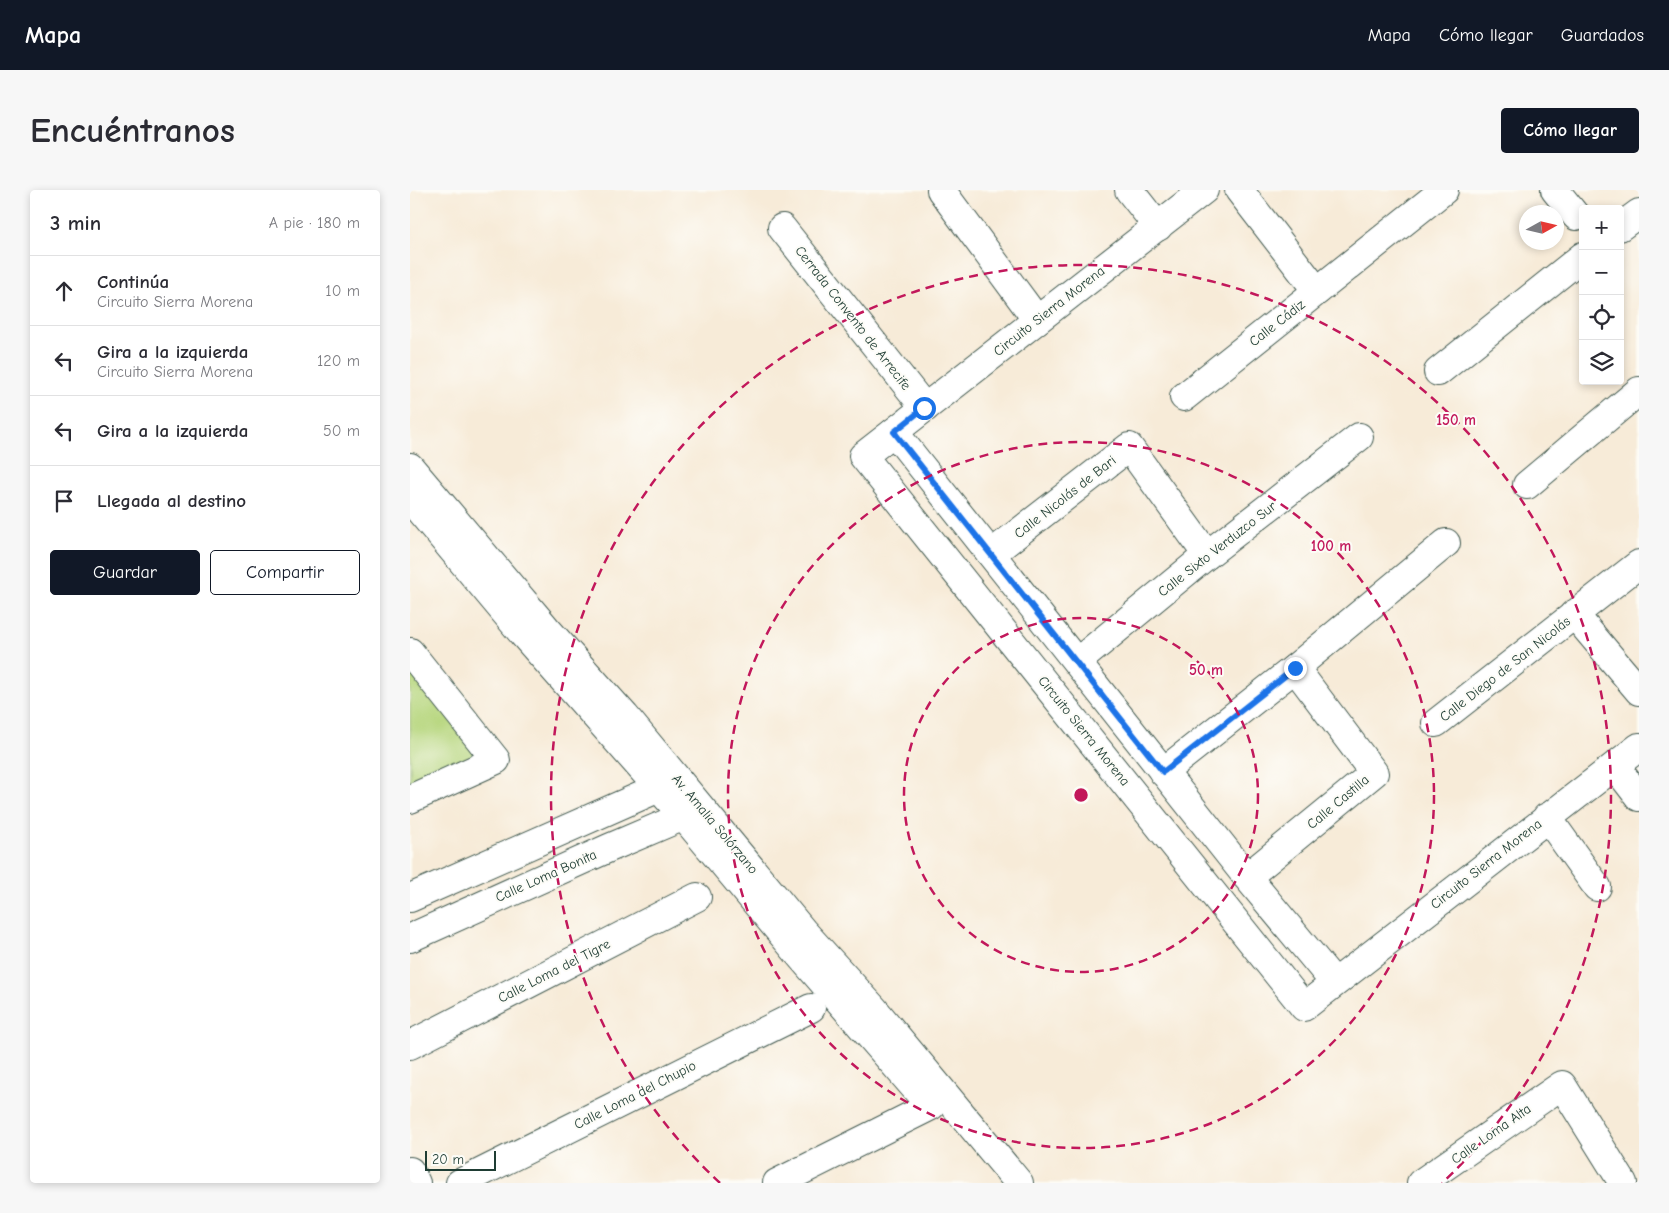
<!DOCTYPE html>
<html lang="es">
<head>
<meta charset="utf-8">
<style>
	body { margin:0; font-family:"Comic Neue",sans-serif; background:#f7f7f7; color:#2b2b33 }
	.controls { position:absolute; right:15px; top:15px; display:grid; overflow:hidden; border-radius:5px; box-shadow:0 2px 8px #0003 }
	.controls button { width:45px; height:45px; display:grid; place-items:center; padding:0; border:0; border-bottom:1px solid #e1e1e2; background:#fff; color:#2b2b33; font:25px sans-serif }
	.compass { position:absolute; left:1109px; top:15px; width:45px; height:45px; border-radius:50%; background:#fff; box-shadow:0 2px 8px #0003; rotate:82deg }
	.scale { position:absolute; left:15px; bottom:12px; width:71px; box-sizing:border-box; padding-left:5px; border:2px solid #1f3d34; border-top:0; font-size:14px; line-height:18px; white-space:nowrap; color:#1f3d34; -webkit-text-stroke:4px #fdfcf7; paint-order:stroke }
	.stop { position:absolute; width:15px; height:15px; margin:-11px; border:4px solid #1a73e8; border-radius:50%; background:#fff }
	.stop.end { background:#1a73e8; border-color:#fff; box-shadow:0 1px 5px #0008 }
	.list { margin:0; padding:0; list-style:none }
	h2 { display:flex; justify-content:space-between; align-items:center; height:65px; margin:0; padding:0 20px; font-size:21px }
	h2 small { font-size:16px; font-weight:400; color:#7c7c81 }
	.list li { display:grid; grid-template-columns:32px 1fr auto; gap:15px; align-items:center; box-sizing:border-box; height:70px; padding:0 20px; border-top:1px solid #e1e1e2 }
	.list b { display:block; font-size:19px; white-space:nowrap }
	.list p { margin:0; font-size:16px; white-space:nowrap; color:#7c7c81 }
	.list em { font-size:16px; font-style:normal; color:#7c7c81 }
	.actions { display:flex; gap:10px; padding:15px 20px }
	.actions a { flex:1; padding:11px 0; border:1px solid #111827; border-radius:5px; text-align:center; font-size:18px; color:#111827 }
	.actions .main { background:#111827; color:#fff }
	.icon { flex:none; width:28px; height:28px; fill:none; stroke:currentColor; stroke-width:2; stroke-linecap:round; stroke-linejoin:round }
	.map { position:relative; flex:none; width:1229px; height:993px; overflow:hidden; border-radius:5px }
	header { display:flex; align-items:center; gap:30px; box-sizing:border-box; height:70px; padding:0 25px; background:#111827; color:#fff }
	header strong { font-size:24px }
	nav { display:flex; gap:28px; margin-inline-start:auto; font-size:18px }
	.intro { display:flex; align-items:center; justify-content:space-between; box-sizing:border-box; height:120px; padding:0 30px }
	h1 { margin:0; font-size:35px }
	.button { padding:12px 22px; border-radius:5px; background:#111827; color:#fff; font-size:18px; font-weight:700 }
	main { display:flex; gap:30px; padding:0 30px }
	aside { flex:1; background:#fff; border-radius:5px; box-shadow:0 2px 8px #0003 }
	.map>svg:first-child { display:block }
</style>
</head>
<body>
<header>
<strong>Mapa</strong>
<nav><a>Mapa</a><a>Cómo llegar</a><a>Guardados</a></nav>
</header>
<div class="intro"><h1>Encuéntranos</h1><a class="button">Cómo llegar</a></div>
<main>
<aside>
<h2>3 min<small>A pie · 180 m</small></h2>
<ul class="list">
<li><svg class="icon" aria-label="ahead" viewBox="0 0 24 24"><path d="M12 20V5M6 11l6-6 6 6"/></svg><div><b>Continúa</b><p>Circuito Sierra Morena</p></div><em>10 m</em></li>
<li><svg class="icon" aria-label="left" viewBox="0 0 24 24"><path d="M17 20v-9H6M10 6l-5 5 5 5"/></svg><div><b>Gira a la izquierda</b><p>Circuito Sierra Morena</p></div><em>120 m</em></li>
<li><svg class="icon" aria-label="left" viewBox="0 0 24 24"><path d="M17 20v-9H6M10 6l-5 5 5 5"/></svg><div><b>Gira a la izquierda</b></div><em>50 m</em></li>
<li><svg class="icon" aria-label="arrive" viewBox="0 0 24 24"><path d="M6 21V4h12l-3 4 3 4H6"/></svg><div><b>Llegada al destino</b></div></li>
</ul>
<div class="actions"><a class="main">Guardar</a><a>Compartir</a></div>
</aside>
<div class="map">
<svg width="1229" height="993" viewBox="0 0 1229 993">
	<rect width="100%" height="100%" fill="#fdfcf7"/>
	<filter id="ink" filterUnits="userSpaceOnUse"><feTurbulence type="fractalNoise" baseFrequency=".02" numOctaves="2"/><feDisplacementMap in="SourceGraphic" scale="10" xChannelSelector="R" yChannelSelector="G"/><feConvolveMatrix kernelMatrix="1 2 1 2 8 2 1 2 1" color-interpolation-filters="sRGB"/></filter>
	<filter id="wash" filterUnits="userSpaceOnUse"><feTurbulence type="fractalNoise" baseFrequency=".0096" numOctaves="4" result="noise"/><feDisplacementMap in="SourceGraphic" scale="20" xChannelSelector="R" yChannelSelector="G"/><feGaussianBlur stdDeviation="1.12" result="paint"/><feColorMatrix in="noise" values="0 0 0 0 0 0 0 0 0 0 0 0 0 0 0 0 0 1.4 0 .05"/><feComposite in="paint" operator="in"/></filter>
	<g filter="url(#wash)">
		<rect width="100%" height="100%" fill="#f7ebd8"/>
		<path fill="#b6d67d" stroke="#6a8a58" d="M0,474L71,564L0,597Z"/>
	</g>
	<g filter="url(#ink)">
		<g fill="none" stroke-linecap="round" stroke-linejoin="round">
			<g stroke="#3f574d" stroke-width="30">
				<g id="minor">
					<path d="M531,0L627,130"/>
					<path d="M719,0L748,37"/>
					<path d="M794,0L453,266L894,817L1229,557"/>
					<path d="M829,0L907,101"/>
					<path d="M1145,0L1166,26"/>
					<path d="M1210,37L1229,23"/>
					<path d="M372,38L515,218"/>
					<path d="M1028,182L1173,66"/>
					<path d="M774,207L1034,0"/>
					<path d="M484,242L837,687L924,792"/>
					<path d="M1117,295L1229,201"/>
					<path d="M581,364L719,257L797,365"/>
					<path d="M1164,424L1229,501"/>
					<path d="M0,462L86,570L0,609"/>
					<path d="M667,472L797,365L949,247"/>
					<path d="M1026,533L1229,374"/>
					<path d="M1205,576L1229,607"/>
					<path d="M753,582L885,478L1036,353"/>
					<path d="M1137,627L1187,697"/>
					<path d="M837,687L964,583L885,478"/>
					<path d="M0,708L249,598"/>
					<path d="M0,748L199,658L274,626"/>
					<path d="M0,855L287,707"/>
					<path d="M0,981L6,993"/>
					<path d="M50,993L401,818"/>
					<path d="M367,993L521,916"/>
					<path d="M1011,993L1152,895L1213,993"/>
				</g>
			</g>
			<g stroke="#3f574d" stroke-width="30">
				<g id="secondary">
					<path d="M0,277L136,438L215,526L393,741L464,819L609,993"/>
					<path d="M0,309L112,443L269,621L391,767L518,913"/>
				</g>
			</g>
			<use href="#minor" stroke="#fff" stroke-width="28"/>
			<use href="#secondary" stroke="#fff" stroke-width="28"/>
		</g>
	</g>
	<g fill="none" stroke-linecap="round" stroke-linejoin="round" filter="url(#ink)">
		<path stroke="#1a73e8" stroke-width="6" d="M514,218L484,242L753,582L885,478"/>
	</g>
	<g fill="none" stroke="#c2185b" stroke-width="2.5" stroke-dasharray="9 6">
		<circle cx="671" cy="605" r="177"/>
		<circle cx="671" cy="605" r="353"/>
		<path d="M310 993A530 530 0 1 1 1032 993"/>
	</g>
	<g text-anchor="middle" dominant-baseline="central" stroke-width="4" stroke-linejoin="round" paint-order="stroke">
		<g font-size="14" fill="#1f3d34" stroke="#fdfcf7">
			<text transform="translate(639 121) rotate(-38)">Circuito Sierra Morena</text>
			<text transform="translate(443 128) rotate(52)">Cerrada Convento de Arrecife</text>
			<text transform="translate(867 133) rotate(-38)">Calle Cádiz</text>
			<text transform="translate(655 307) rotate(-38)">Calle Nicolás de Bari</text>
			<text transform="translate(807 359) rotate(-38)">Calle Sixto Verduzco Sur</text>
			<text transform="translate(1095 479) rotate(-38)">Calle Diego de San Nicolás</text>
			<text transform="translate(674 541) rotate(51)">Circuito Sierra Morena</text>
			<text transform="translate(928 612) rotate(-40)">Calle Castilla</text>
			<text transform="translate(305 634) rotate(50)">Av. Amalia Solórzano</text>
			<text transform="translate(1076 674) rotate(-38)">Circuito Sierra Morena</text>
			<text transform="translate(136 686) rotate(-24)">Calle Loma Bonita</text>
			<text transform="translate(144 781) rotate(-27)">Calle Loma del Tigre</text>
			<text transform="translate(225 905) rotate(-27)">Calle Loma del Chupio</text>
			<text transform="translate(1081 944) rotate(-35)">Calle Loma Alta</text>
		</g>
	</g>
	<circle cx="671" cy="605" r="8" fill="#c2185b" stroke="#fdfcf7" stroke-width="2.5"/>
	<g font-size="15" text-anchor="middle" font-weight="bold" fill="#c2185b" stroke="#fdfcf7" stroke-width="4" stroke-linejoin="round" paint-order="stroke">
		<text x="1046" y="235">150 m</text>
		<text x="921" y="361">100 m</text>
		<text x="796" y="485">50 m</text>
	</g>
</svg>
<div class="controls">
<button>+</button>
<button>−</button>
<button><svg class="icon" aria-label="locate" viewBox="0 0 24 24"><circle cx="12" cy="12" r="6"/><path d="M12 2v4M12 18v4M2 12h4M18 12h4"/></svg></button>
<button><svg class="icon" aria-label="layers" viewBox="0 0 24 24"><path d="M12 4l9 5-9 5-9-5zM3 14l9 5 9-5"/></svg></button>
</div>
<svg class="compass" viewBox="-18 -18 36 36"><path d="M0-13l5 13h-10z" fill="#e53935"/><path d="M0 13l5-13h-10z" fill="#7c7c81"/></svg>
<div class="scale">20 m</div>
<div class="stop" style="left:514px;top:218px"></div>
<div class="stop end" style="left:885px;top:478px"></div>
</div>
</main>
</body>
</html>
